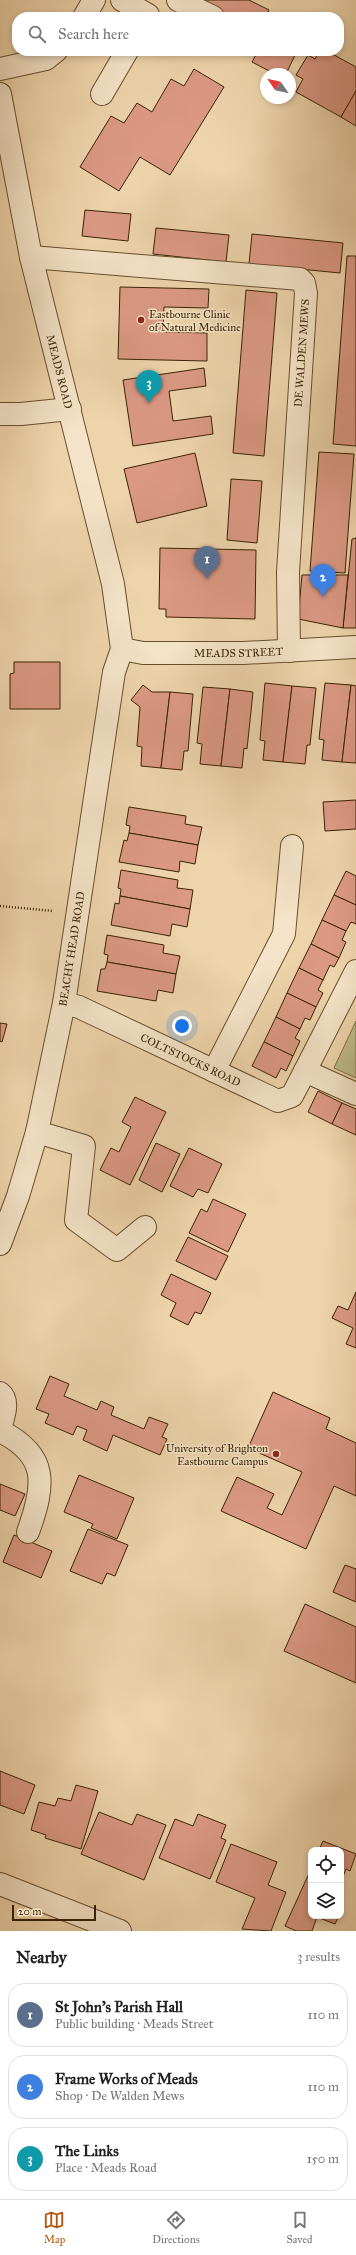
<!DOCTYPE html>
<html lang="en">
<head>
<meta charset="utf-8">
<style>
	body { margin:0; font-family:"IM FELL Great Primer",serif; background:#f6f6f6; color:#202124 }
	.controls { position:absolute; right:12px; bottom:12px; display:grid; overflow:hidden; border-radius:8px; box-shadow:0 2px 6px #0003 }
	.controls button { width:36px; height:36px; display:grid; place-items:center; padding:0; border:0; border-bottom:1px solid #e0e0e0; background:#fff; color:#202124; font:20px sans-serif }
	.compass { position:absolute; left:260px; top:68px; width:36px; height:36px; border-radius:50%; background:#fff; box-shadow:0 2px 6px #0003; rotate:304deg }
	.scale { position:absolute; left:12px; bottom:10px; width:84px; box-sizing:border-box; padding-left:4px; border:2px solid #3a2202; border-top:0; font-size:11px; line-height:14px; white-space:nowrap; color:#3a2202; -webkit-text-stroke:3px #f4e3c8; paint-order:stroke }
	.you { position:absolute; left:182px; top:1026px; width:14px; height:14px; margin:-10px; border:3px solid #fff; border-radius:50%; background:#1a73e8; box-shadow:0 0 0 6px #1a73e833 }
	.badge { display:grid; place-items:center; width:26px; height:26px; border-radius:50%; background:#b45309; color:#fff; font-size:13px; font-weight:700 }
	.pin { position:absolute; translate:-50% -33px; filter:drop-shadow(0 1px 2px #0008) }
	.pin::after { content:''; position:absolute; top:21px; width:14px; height:12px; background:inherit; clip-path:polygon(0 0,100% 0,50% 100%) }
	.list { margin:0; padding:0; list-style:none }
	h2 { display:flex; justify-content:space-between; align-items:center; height:52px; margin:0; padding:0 16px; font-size:17px }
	h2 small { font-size:13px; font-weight:400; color:#757577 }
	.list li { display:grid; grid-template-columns:26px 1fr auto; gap:12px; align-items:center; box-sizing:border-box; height:64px; margin:0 8px 8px; padding:0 8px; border:1px solid #e0e0e0; border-radius:16px }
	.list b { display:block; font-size:15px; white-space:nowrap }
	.list p { margin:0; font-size:13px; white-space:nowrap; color:#757577 }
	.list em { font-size:13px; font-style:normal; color:#757577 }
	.icon { flex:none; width:22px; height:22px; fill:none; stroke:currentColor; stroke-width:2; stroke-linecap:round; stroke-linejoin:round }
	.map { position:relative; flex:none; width:356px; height:1931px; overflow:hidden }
	.search { position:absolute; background:#fff; box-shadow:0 2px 6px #0003; left:12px; right:12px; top:12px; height:44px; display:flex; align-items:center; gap:10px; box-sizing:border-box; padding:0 14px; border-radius:16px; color:#757577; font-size:15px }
	.sheet { height:268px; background:#fff }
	nav { display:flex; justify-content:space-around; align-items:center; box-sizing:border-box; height:56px; border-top:1px solid #e0e0e0; background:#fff; font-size:11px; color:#757577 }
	nav a { display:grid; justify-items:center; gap:2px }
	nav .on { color:#b45309 }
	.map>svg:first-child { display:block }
</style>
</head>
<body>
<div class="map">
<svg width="356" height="1931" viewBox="0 0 356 1931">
	<rect width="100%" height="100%" fill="#eed4ab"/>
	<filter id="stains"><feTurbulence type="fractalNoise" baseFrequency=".005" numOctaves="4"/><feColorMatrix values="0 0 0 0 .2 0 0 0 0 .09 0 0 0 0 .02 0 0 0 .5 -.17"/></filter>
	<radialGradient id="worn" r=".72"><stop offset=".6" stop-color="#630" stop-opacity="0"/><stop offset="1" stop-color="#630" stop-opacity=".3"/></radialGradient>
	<path fill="#bdbb86" stroke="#7c6e44" d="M356,1021V1078L334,1068Z"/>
	<g fill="#db9984" stroke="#3a2202">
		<path d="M198,0H249L269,10L265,17H231Z"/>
		<path d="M258,51H297L286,74H275L252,62Z"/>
		<path d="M319,51H327L356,67V91L341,117L296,92L303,79L296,75L308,55L315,59Z"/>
		<path d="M194,69L224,87L170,175L140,157L119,191L80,167L111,116L124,123L137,103L152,112L171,79L184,86Z"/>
		<path d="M356,91V126L341,117Z"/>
		<path d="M85,210L131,214L128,241L82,236Z"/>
		<path d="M156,228L229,235L226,262L153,254Z"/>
		<path d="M252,234L343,243L340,273L249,264Z"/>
		<path d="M347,256H356V446L333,444Z"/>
		<path d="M120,287L209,289L208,308L164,307L163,332L207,333V361L118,359Z"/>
		<path d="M246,290L277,293L264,456L233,453Z"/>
		<path d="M204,368L206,386L169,391L173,421L211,416L213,434L133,446L123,380Z"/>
		<path d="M319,452L354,454L345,573L310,571Z"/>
		<path d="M195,453L207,506L137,523L124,469Z"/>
		<path d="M231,479L262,481L257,543L227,540Z"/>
		<path d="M356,538V628H343L352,539Z"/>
		<path d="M160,548L256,550L255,619L166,617V609H159Z"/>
		<path d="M302,575H348L343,628L298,619Z"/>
		<path d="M14,662H60V709H10V674L14,673Z"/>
		<path d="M265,683L292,686L283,762L263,760L265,741L260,740Z"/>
		<path d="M325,683L351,685L342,762L322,760L324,740L319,739Z"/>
		<path d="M143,685L152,692H170L161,768L141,766L142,747L137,746L140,707L131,700Z"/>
		<path d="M351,685L356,686V763L342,762Z"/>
		<path d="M292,686L316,688L310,745H307L305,764L283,762Z"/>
		<path d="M203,687L230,689L221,766L200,764L202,744L197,743Z"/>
		<path d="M230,689L253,692L247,749L244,748L242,768L221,766Z"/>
		<path d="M170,692L193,694L188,751H184L182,770L161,768Z"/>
		<path d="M356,800V829L325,831L323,802Z"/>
		<path d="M129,807L186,816L185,824L202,827L198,845L129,833L130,826L126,825Z"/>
		<path d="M129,833L198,845L195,864L180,861L179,872L119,862L124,840L127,841Z"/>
		<path d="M121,870L178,880L177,888L193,890L190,909L120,896L121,889L118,888Z"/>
		<path d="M346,871L356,876V905L334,895Z"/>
		<path d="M334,895L356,905V924L351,922L346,931L322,920Z"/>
		<path d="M120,896L190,909L187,927L172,924L170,936L111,925L115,903L119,904Z"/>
		<path d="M322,920L346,931L342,940L346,942L339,958L311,944Z"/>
		<path d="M107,935L164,945L163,953L180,956L176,974L107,962L108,955L104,954Z"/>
		<path d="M311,944L339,958L334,967L330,965L323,980L299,968Z"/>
		<path d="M107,962L176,974L173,993L158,990L156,1001L97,991L101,969H105Z"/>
		<path d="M299,968L323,980L318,990L323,993L316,1007L287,993Z"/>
		<path d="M287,993L316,1007L310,1020L305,1018L300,1029L276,1017Z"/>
		<path d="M276,1017L300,1029L295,1038L300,1041L293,1056L264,1042Z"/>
		<path d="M0,1023L7,1024L2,1042L0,1041Z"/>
		<path d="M264,1042L293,1056L286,1071L281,1068L276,1078L252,1066Z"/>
		<path d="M318,1091L342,1103L332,1124L308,1112Z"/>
		<path d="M135,1097L166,1112L130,1185L100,1170L111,1148L119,1152L131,1127L122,1122Z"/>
		<path d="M342,1103L356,1109V1135L332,1124Z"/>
		<path d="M156,1143L180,1154L162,1192L139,1180Z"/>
		<path d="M189,1148L222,1164L208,1193L198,1189L193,1197L170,1186Z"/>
		<path d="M213,1199L246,1214L228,1252L189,1233L201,1209L207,1212Z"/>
		<path d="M188,1237L228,1256L216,1280L176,1261Z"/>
		<path d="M171,1274L211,1293L201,1314L195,1312L188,1325L170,1316L176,1303L161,1295Z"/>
		<path d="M356,1292V1348L346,1344L353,1328L332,1318L338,1306L348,1310Z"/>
		<path d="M50,1376L69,1384L64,1396L97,1410L101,1401L114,1407L111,1415L144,1429L149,1417L168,1424L162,1437L167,1439L160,1455L113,1435L107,1451L83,1440L87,1430L77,1426L73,1435L45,1423L49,1414L36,1409Z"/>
		<path d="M273,1392L330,1418L326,1429L356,1443V1496L334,1486L306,1549L221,1511L237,1477L274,1494L267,1508L282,1515L302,1472L248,1448Z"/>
		<path d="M79,1475L134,1498L117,1539L91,1528L93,1524L64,1512Z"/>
		<path d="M0,1484L25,1494L15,1516L0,1510Z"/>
		<path d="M88,1529L128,1545L115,1576L107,1573L102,1584L70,1571Z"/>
		<path d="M14,1535L52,1551L41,1578L3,1562Z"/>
		<path d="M345,1565L356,1569V1602L333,1592Z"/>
		<path d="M305,1604L356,1627V1683L284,1651Z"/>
		<path d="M0,1771L35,1785L24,1814L0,1805Z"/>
		<path d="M76,1785L98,1791L81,1849L45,1838L46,1835L31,1830L39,1802L55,1806L58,1798L71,1801Z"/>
		<path d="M99,1812L132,1825L137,1814L166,1825L144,1880L81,1854Z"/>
		<path d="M198,1814L226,1825L221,1838L226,1840L210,1879L159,1858L175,1819L193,1826Z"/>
		<path d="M323,1841L356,1854L350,1871L346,1869L341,1882V1850H319Z"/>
		<path d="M231,1844L277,1862L268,1885L286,1892L271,1931L242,1929L255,1898L216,1882Z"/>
		<path d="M311,1869V1916H339L335,1924L317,1917L312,1931H296L285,1926Z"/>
	</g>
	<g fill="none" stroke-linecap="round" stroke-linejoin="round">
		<g stroke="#674e2c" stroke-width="24">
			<g id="minor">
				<path d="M122,0L148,15"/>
				<path d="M178,0L213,17"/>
				<path d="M84,17L94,0"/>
				<path d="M0,69L46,59L56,51"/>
				<path id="s1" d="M0,94L31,257L113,584L122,649L114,672L64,1003L37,1132L18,1196L0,1244"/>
				<path d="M102,94L127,51"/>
				<path d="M31,257L300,279L304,283L306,293L288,572L289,651"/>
				<path d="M0,414H21L70,409"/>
				<path id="s2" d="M122,649L143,653H243L356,647"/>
				<path d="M356,971L305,1071L356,1094"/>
				<path id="s3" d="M64,1003L79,1007L278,1101L292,1096L305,1071"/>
				<path d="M214,1071L284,934L292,846"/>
				<path d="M37,1132L84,1146L76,1220L117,1250L145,1227"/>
				<path d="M0,1393C10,1401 3,1418 0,1428"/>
				<path d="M0,1431C49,1455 45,1485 28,1532"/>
				<path d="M0,1884L120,1931"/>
			</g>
		</g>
		<path stroke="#3a2202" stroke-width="2.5" stroke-dasharray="1 2" stroke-linecap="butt" d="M0,906L53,911"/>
		<use href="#minor" stroke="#f4e3c8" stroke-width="22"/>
	</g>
	<g fill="#8f2418" stroke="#f4e3c8" stroke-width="1.5">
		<circle cx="141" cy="320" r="4"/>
		<circle cx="276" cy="1454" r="4"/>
	</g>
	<g text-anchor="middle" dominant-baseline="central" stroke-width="3" stroke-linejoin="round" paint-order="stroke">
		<g font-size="11" fill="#3a2202" stroke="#f4e3c8" text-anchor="start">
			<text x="149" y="314">Eastbourne Clinic<tspan x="149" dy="13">of Natural Medicine</tspan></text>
			<text x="268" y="1448" text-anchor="end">University of Brighton<tspan x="268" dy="13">Eastbourne Campus</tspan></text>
		</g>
		<g font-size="11" fill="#3a2202" stroke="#f4e3c8">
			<text transform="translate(302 353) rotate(-86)">DE WALDEN MEWS</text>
			<text stroke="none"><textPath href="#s1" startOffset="284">MEADS ROAD</textPath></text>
			<text stroke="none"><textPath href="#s2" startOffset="117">MEADS STREET</textPath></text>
			<text transform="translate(72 949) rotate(-81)">BEACHY HEAD ROAD</text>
			<text stroke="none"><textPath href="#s3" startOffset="139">COLTSTOCKS ROAD</textPath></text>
		</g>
	</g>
	<rect width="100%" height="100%" filter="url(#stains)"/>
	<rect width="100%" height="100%" fill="url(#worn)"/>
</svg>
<div class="controls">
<button><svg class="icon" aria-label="locate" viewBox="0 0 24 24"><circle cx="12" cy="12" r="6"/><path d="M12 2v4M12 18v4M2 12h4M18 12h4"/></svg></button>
<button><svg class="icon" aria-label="layers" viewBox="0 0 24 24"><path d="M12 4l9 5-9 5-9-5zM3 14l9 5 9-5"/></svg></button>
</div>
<svg class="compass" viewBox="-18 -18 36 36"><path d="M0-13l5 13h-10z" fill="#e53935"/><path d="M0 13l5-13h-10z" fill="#757577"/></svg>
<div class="scale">20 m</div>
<div class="you"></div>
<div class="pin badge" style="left:207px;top:579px;background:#5c6f8a">1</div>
<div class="pin badge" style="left:323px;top:597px;background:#3f7fe0">2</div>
<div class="pin badge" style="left:149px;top:403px;background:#0f9aa8">3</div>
<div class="search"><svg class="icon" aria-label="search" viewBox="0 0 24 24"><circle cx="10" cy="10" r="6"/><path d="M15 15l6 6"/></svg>Search here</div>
</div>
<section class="sheet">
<h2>Nearby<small>3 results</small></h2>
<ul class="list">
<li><span class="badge" style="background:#5c6f8a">1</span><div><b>St John's Parish Hall</b><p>Public building · Meads Street</p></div><em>110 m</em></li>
<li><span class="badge" style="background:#3f7fe0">2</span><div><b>Frame Works of Meads</b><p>Shop · De Walden Mews</p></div><em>110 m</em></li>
<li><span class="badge" style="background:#0f9aa8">3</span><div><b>The Links</b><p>Place · Meads Road</p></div><em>150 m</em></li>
</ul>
</section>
<nav>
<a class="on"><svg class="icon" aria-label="map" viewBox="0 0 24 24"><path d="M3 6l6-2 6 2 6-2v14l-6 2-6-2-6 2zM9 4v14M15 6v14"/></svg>Map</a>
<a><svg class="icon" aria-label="directions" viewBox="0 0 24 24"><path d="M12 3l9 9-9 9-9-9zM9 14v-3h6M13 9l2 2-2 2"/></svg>Directions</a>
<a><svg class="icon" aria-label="saved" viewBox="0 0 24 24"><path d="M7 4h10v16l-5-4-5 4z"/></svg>Saved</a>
</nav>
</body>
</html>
